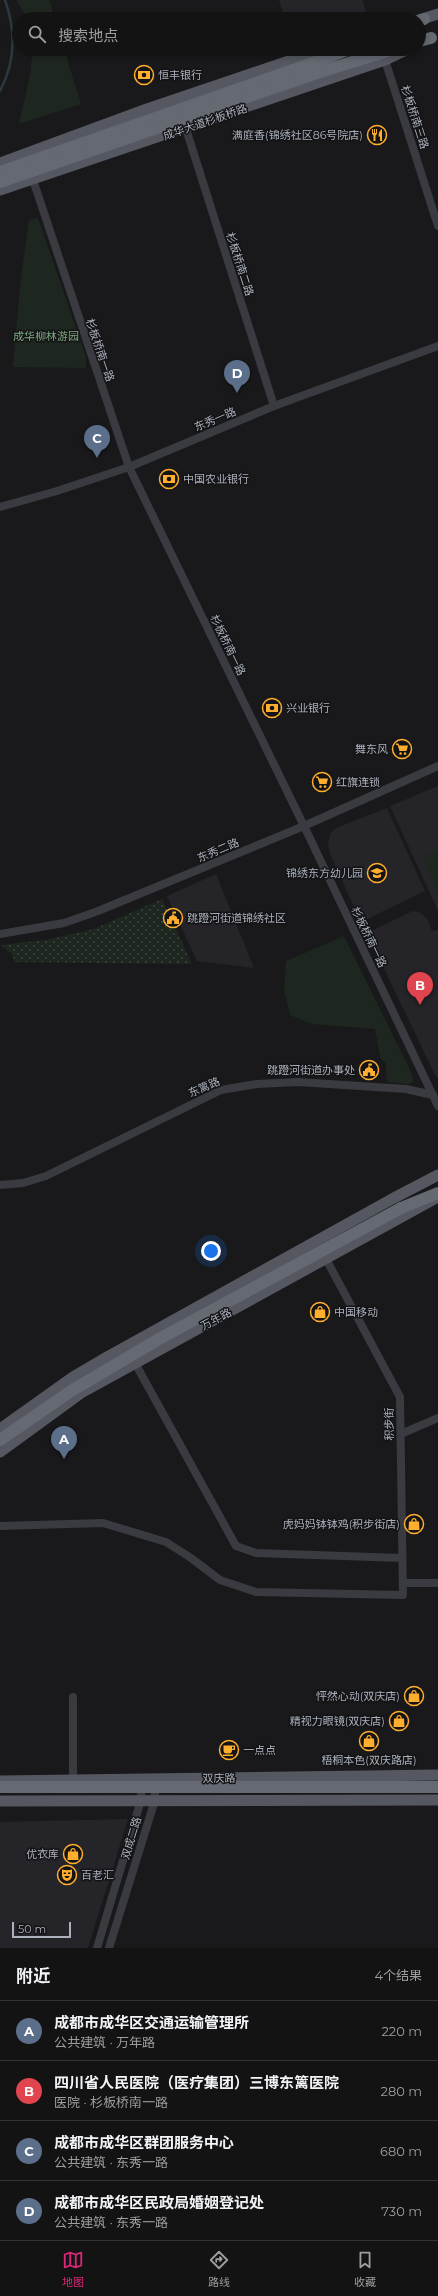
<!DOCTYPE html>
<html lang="zh">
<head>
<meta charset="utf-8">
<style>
	body { margin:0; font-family:Montserrat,"Noto Sans SC",sans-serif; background:#1c1c1d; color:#f1f3f6 }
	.scale { position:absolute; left:12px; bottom:10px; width:59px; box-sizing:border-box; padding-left:4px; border:2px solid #aab0bc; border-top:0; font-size:11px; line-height:14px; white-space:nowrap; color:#aab0bc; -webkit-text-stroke:3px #141416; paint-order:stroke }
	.you { position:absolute; left:211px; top:1251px; width:14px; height:14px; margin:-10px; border:3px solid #fff; border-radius:50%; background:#1a73e8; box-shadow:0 0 0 6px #1a73e833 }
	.badge { display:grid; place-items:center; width:26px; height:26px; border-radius:50%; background:#db2777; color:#fff; font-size:13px; font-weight:700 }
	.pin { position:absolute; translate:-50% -33px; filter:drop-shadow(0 1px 2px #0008) }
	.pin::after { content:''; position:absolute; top:21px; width:14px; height:12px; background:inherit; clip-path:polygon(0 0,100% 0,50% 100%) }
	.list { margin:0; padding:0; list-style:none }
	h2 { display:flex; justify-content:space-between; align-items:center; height:52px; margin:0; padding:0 16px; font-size:17px }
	h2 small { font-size:13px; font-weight:400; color:#9d9ea0 }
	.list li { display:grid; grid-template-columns:26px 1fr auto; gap:12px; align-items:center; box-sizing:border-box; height:60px; padding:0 16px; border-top:1px solid #323234 }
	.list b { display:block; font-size:15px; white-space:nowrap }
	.list p { margin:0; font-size:13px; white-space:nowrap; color:#9d9ea0 }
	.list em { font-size:13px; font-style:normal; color:#9d9ea0 }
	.icon { flex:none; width:22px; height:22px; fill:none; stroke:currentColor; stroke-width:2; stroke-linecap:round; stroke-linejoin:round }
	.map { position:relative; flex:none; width:438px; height:1948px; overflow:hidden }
	.search { position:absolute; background:#131314; box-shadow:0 2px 6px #0003; left:12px; right:12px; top:12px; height:44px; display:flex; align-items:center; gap:10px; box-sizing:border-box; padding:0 14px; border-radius:22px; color:#9d9ea0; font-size:15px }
	.sheet { height:292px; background:#131314 }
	nav { display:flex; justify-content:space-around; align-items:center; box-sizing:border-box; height:56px; border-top:1px solid #323234; background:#131314; font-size:11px; color:#9d9ea0 }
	nav a { display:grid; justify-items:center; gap:2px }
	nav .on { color:#db2777 }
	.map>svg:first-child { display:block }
</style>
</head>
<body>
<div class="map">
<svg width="438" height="1948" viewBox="0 0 438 1948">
	<defs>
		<pattern id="grass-dots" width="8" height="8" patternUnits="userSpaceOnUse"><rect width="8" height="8" fill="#1e271f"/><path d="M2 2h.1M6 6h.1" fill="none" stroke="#3c443e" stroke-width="1.8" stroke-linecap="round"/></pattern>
	</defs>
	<rect width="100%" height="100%" fill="#19191b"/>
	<g fill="#252529">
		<path d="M279,0H362L366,11L343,19H285Z"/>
		<path d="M438,786V911L390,806Z"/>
		<path d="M387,808L425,891L361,922L330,854L328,843L330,834L336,828Z"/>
		<path d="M216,874L254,968L197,961L167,896Z"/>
		<path d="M413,911L421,913L428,920L432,931L438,930V1077H436L367,933Z"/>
		<path d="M128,1819L88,1948H0V1822Z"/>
	</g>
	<path fill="url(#grass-dots)" d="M162,899L192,964L15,962L12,954L1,945L46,940L94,929Z"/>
	<g fill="#1e271f">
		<path d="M16,0H49L55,19H28Z"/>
		<path d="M33,49H64L81,104L19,124L30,75Z"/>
		<path d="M38,218L86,357V368L13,367L20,285L29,220Z"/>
		<path d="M438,850V895L422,857Z"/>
		<path d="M344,936L412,1074L413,1082L408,1084L387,1082L386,1064L380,1057L375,1029L312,1024L290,1015L284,991L286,961Z"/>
	</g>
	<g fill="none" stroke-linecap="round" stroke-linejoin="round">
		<path stroke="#2d3941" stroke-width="2.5" d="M0,91C16,61 16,31 5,0"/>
		<g stroke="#393b41" stroke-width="8">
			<path d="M385,60L438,226"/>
			<path d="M186,129L274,406"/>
			<path d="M33,180L129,467L304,826L438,1106"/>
			<path d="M0,507L57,491L129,467L274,406L438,346"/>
			<path d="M0,934L64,923L98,911L304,826L438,766"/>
			<path d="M0,1185L23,1183L46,1176L221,1090L257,1084L298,1082L406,1089L433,1095"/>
			<path d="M135,1363L236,1546L256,1553L402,1558"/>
			<path d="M401,1434L438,1418"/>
			<path d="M0,1526L103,1523L166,1542L191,1558L220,1580L256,1592L403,1595L400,1397L326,1259"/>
			<path d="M403,1583H438"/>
			<path d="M73,1780V1697"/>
			<path d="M97,1948L141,1800L142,1782"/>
			<path d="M109,1948L155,1800V1784"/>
		</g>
		<g stroke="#555860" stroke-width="11">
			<path d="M419,20L438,14"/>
			<path d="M0,163L147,109L324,49"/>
			<path d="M0,190L385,60L408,49"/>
			<path d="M0,1429L73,1377L107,1357L392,1199L438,1175"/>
			<path d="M0,1452L81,1393L436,1198"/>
			<path d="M0,1781L438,1775"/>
			<path d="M0,1801L438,1800"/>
		</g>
		<g stroke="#656972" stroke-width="12">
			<path d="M419,21L424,19"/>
			<path d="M419,41L431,38"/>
			<path d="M316,62L350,49"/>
			<path d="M320,72L394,49"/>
			<path d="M401,1208L438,1193"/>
		</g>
		<g stroke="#656972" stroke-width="12">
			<path d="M0,172L316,62"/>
			<path d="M0,182L320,72"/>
			<path d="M0,1440L71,1391L159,1339L401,1208"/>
			<path d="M0,1787H438"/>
		</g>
	</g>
	<defs>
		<g id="bank-ring" transform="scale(1)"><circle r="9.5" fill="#141416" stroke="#ffae2d" stroke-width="1.5"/><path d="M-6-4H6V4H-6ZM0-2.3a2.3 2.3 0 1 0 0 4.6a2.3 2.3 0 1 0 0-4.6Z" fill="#ffae2d"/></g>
		<g id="restaurant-ring" transform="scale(1)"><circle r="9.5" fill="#141416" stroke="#ffae2d" stroke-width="1.5"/><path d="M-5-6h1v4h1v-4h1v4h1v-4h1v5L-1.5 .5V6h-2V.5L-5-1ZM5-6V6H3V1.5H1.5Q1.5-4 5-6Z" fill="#ffae2d"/></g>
		<g id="supermarket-ring" transform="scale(1)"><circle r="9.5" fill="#141416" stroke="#ffae2d" stroke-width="1.5"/><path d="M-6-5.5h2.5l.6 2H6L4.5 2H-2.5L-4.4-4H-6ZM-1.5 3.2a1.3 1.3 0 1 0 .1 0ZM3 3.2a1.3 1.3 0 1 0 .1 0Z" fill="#ffae2d"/></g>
		<g id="school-ring" transform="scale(1)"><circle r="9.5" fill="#141416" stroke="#ffae2d" stroke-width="1.5"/><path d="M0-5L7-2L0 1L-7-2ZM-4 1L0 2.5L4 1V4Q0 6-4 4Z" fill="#ffae2d"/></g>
		<g id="civic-ring" transform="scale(1)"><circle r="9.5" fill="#141416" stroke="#ffae2d" stroke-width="1.5"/><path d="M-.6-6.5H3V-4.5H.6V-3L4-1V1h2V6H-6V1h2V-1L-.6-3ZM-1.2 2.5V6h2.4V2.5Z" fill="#ffae2d"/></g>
		<g id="shop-ring" transform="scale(1)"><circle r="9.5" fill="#141416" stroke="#ffae2d" stroke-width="1.5"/><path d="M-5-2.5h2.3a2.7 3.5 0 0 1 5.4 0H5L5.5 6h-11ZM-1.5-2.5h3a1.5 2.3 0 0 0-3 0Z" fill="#ffae2d"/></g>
		<g id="cafe-ring" transform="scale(1)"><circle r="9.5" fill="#141416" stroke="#ffae2d" stroke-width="1.5"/><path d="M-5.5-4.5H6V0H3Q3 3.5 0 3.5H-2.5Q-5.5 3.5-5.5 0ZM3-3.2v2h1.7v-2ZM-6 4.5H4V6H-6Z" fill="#ffae2d"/></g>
		<g id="theatre-ring" transform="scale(1)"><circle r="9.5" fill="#141416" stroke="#ffae2d" stroke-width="1.5"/><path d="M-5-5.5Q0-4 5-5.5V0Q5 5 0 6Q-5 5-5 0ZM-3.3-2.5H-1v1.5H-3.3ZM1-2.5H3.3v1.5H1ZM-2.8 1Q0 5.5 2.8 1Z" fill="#ffae2d"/></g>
	</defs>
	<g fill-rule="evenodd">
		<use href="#bank-ring" x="144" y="75"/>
		<use href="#restaurant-ring" x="377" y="135"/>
		<use href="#bank-ring" x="169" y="479"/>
		<use href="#bank-ring" x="272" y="708"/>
		<use href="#supermarket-ring" x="402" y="749"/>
		<use href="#supermarket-ring" x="322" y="782"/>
		<use href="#school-ring" x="377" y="873"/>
		<use href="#civic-ring" x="173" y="918"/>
		<use href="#civic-ring" x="369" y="1070"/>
		<use href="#shop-ring" x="320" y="1312"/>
		<use href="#shop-ring" x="414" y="1524"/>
		<use href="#shop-ring" x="414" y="1696"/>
		<use href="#shop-ring" x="399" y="1721"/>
		<use href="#shop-ring" x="369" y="1741"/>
		<use href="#cafe-ring" x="229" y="1750"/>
		<use href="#shop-ring" x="73" y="1854"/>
		<use href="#theatre-ring" x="67" y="1875"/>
	</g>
	<g text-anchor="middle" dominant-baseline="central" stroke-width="3" stroke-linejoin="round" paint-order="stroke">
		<g font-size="11" fill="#aab0bc" stroke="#141416" text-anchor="start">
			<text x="158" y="75">恒丰银行</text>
			<text x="363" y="135" text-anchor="end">满庭香(锦绣社区86号院店)</text>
			<text x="183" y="479">中国农业银行</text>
			<text x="286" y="708">兴业银行</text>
			<text x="388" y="749" text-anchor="end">舞东风</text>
			<text x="336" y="782">红旗连锁</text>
			<text x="363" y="873" text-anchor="end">锦绣东方幼儿园</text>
			<text x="187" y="918">跳蹬河街道锦绣社区</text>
			<text x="355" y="1070" text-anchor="end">跳蹬河街道办事处</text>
			<text x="334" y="1312">中国移动</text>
			<text x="400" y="1524" text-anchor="end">虎妈妈钵钵鸡(积步街店)</text>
			<text x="400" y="1696" text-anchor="end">怦然心动(双庆店)</text>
			<text x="385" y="1721" text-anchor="end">精视力眼镜(双庆店)</text>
			<text x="243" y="1750">一点点</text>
			<text x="369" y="1760" text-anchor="middle">梧桐本色(双庆路店)</text>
			<text x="59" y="1854" text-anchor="end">优衣库</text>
			<text x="81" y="1875">百老汇</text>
		</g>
		<g font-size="11" fill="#aab0bc" stroke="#141416">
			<text transform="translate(415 117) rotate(72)">杉板桥南三路</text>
			<text transform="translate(205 122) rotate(-19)">成华大道杉板桥路</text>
			<text transform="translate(240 264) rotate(72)">杉板桥南二路</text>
			<text transform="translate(100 350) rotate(71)">杉板桥南一路</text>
			<text transform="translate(215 419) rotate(-23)">东秀一路</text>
			<text transform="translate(228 645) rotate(64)">杉板桥南一路</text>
			<text transform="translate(218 850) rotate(-23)">东秀二路</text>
			<text transform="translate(369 937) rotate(64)">杉板桥南一路</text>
			<text transform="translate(204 1087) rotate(-24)">东篱路</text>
			<text transform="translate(216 1319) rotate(-28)">万年路</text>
			<text transform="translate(389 1424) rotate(-91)">积步街</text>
			<text transform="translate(219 1778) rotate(-1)">双庆路</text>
			<text transform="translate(131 1838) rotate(-73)">双成二路</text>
		</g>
		<g font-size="11" fill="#7fa980" stroke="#141416">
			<text x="46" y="336">成华柳林游园</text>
		</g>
	</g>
</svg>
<div class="scale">50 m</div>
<div class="you"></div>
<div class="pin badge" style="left:64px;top:1459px;background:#5c6f8a">A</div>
<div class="pin badge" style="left:420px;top:1005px;background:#e0444e">B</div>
<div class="pin badge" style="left:97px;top:458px;background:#5c6f8a">C</div>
<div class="pin badge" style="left:237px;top:393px;background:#5c6f8a">D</div>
<div class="search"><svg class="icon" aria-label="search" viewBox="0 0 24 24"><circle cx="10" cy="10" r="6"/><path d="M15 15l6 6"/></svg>搜索地点</div>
</div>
<section class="sheet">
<h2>附近<small>4个结果</small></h2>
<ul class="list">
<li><span class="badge" style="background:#5c6f8a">A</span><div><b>成都市成华区交通运输管理所</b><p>公共建筑 · 万年路</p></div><em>220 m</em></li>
<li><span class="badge" style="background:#e0444e">B</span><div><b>四川省人民医院（医疗集团）三博东篱医院</b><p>医院 · 杉板桥南一路</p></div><em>280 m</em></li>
<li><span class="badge" style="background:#5c6f8a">C</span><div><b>成都市成华区群团服务中心</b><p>公共建筑 · 东秀一路</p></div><em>680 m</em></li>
<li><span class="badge" style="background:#5c6f8a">D</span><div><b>成都市成华区民政局婚姻登记处</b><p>公共建筑 · 东秀一路</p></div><em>730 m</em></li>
</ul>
</section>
<nav>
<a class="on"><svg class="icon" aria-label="map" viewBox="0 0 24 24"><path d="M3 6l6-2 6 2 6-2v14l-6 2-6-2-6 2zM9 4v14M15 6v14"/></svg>地图</a>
<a><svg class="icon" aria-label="directions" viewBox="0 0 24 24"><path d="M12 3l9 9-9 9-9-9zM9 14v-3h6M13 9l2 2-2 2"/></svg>路线</a>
<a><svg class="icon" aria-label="saved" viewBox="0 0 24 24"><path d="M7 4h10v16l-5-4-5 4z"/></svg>收藏</a>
</nav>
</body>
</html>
